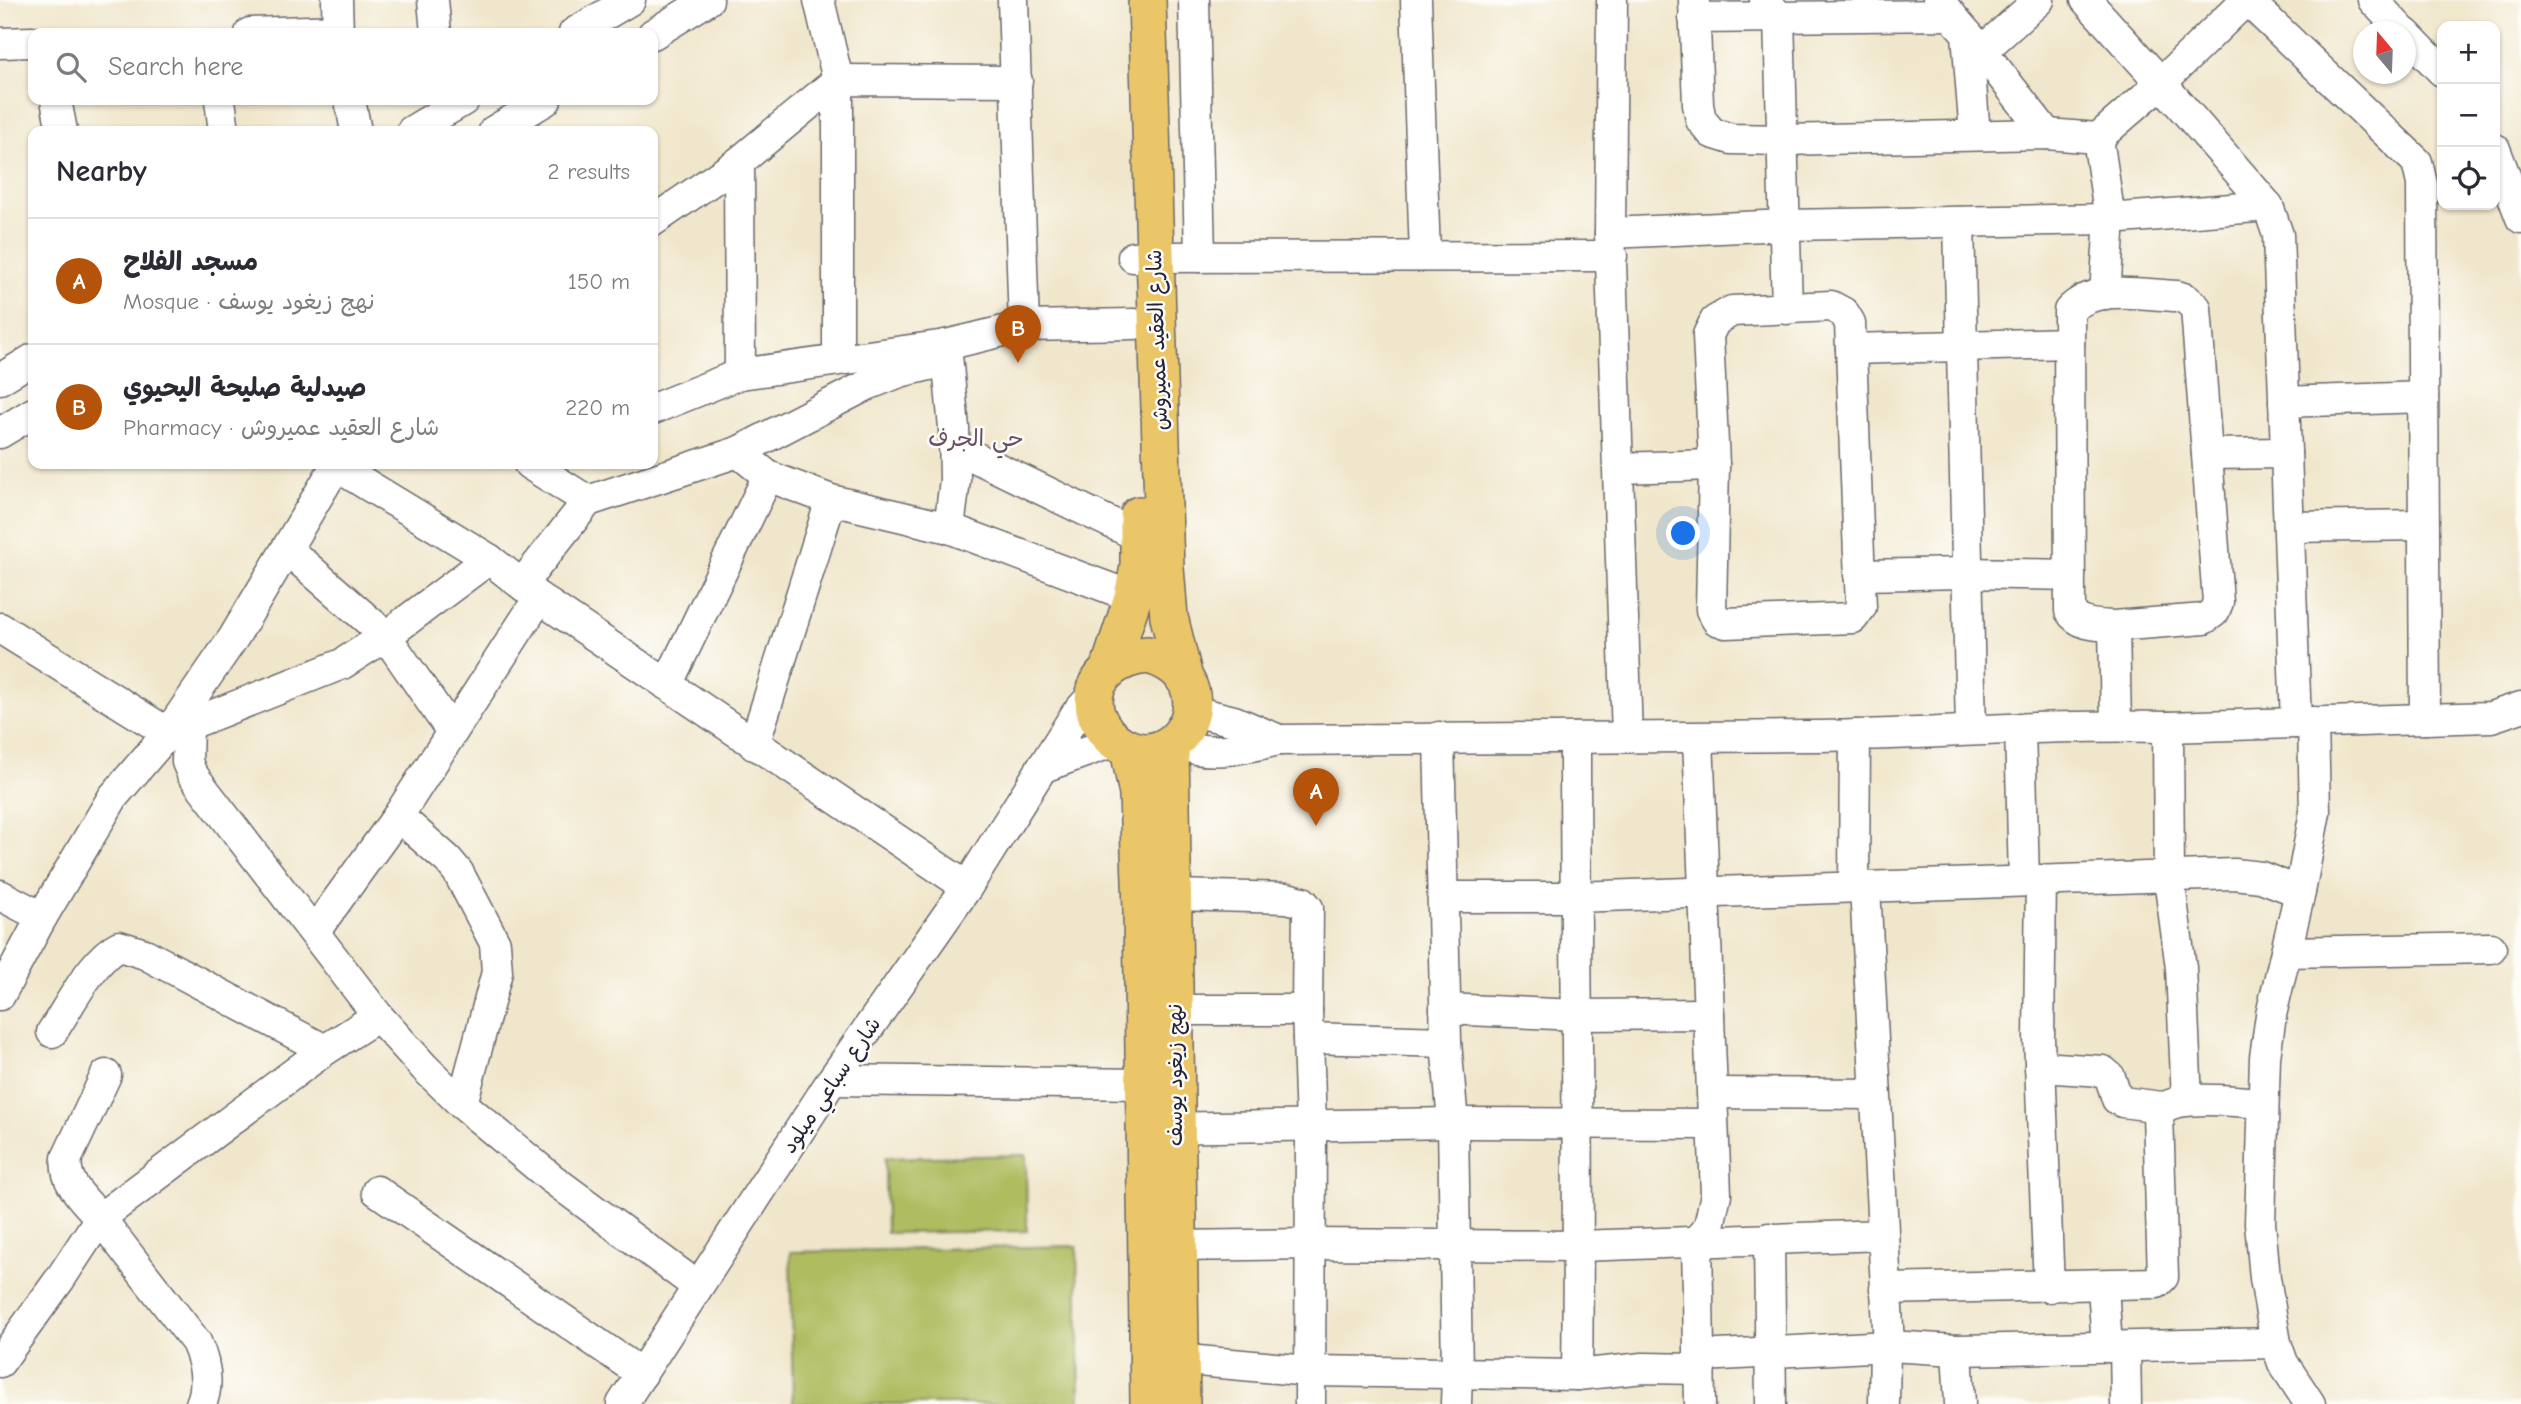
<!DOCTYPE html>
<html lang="en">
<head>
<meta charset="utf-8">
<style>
	body { margin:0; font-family:"Comic Neue","Playpen Sans Arabic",sans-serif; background:#f2f2f3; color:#2b2b33 }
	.controls { position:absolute; right:21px; top:21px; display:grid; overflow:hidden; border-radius:14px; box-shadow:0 2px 5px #0004 }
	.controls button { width:63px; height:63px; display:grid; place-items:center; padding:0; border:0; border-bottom:2px solid #e1e1e2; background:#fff; color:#2b2b33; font:35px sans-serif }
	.compass { position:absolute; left:2353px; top:21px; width:63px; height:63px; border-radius:50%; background:#fff; box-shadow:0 2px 5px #0004; rotate:341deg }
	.you { position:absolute; left:1684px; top:534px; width:24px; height:24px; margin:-18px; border:5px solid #fff; border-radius:50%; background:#1a73e8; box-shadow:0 0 0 10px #1a73e833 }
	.badge { display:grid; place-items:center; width:46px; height:46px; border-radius:50%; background:#b45309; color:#fff; font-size:23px; font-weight:700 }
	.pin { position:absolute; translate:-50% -58px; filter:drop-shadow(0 2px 4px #0008) }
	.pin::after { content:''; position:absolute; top:37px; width:24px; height:21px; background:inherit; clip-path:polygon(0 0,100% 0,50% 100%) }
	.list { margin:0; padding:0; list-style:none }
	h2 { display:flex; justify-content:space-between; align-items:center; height:91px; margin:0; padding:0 28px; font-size:30px }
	h2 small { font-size:23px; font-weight:400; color:#7c7c81 }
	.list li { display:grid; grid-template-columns:46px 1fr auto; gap:21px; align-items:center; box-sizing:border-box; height:126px; padding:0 28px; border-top:2px solid #e1e1e2 }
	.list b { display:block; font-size:26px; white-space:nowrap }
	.list p { margin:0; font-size:23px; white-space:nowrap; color:#7c7c81 }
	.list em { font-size:23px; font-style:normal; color:#7c7c81 }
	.icon { flex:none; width:38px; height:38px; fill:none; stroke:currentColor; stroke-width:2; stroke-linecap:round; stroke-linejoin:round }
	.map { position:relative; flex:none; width:2521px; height:1404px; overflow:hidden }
	.search { position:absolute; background:#fff; box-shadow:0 2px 5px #0004; left:28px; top:28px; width:630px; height:77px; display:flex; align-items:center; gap:18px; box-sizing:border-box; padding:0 24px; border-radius:14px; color:#7c7c81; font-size:26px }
	.panel { position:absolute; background:#fff; box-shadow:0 2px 5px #0004; left:28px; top:126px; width:630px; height:343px; border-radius:14px }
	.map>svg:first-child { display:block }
</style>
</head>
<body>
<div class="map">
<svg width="2521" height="1404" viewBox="0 0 2521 1404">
	<rect width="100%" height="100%" fill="#fdfcf7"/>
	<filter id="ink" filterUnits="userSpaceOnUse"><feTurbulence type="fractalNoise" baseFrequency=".0143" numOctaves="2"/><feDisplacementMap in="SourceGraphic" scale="14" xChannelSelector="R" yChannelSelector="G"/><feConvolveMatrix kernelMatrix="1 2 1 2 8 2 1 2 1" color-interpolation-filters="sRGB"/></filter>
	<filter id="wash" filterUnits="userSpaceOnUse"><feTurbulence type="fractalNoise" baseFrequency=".00686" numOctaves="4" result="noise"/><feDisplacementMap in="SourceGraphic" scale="28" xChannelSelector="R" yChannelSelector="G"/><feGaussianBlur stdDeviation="1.57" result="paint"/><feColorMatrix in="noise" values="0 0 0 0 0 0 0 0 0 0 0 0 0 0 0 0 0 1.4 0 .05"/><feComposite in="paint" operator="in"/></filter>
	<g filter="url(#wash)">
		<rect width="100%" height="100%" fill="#f0e6cb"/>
		<g fill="#afbc5e" stroke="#686f4c" stroke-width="2">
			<path d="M1026,1155L1027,1231L886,1233L885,1158Z"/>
			<path d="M1077,1246L1080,1404H793L790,1252Z"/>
		</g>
	</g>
	<g filter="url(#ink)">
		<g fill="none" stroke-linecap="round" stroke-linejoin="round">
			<g stroke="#6a676d" stroke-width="33">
				<g id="minor">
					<path d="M337,0L338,33"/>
					<path d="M433,0L436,33"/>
					<path d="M819,0L838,80V359"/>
					<path d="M1013,0L1024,326"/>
					<path d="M1194,0L1200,257"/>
					<path d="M1416,0L1425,256"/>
					<path d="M1612,0L1610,233L1627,737"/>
					<path d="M1694,0L1698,105L1701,120L1712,133L1731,139L1783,140L2047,134L2098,138"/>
					<path d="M1765,0L1779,17L1787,309"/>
					<path d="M1938,0L1982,51L2047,134"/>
					<path d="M2086,0L2161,83L2268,206L2278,235L2296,723"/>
					<path d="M2247,0L2417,162L2422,184L2425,719"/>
					<path d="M2373,0L2403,32"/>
					<path d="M1694,18L1951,15"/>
					<path d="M250,33L338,30"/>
					<path d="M574,33L630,0"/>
					<path d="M653,34L708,0"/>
					<path d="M1967,34L1975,135"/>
					<path d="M2406,34L2442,71"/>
					<path d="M0,43L33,42"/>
					<path d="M1982,51L2039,0"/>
					<path d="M56,100L62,131"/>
					<path d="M220,100L224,131"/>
					<path d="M350,100L356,131"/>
					<path d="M412,131L464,100"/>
					<path d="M494,131L546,100"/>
					<path d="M2495,149L2521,218"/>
					<path d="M739,162L740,374"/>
					<path d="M653,221L739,162L838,80L1017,81"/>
					<path d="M1959,222L1971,729"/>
					<path d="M1610,233L1786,225L2110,219L2268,206"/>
					<path d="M1133,257L1612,256"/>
					<path d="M2105,294L2110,219L2098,138L2161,83L2246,0"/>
					<path d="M1831,306L1844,313L1850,323L1861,607L1853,618L1726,623L1717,620L1711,610L1714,465L1708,335L1715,321L1732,311Z"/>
					<path d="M946,345L954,428L955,480L949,528"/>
					<path d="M1851,349L2069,343"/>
					<path d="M0,379L33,359"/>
					<path d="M2284,402L2423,397"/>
					<path d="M653,409L740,374L946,345L1024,326L1134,324"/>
					<path d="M0,433L33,413"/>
					<path d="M954,447L1140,537"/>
					<path d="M738,452L768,476L831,500L949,528L1133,597"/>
					<path d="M2207,454L2286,453"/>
					<path d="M333,464L489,559L539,598L967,887"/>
					<path d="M529,464L588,501"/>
					<path d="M1619,468L1714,465"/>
					<path d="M2289,527L2423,525"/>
					<path d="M288,550L386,636L452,732"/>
					<path d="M1859,575L1967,573L2070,575"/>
					<path d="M522,584L588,501L738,452L867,385L900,372L947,361"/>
					<path d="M2114,626L2204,619L2214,612L2218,602L2196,308L2186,299L2177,296C2144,295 2093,283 2069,311L2070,611C2079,626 2099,625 2114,626L2116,726"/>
					<path d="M0,628L168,733L342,664L386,636L489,559"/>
					<path d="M667,685L768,476"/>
					<path d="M1193,711L1234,721L1279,740"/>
					<path d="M188,725L187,762L192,774L378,1016L424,1067L462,1104L551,1178L697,1286"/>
					<path d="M2168,727L2169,878L2181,968L2187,1100"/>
					<path d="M2020,728L2024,880"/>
					<path d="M1439,737L1446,1042L1453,1123L1457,1373L1456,1404"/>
					<path d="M1575,738C1575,951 1580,1163 1577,1375"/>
					<path d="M1698,738L1716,1194L1709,1226L1697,1241L1700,1404"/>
					<path d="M1176,739C1182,742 1189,747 1196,749C1222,754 1253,746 1279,740C1459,737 1639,739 1819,736C1935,734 2052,724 2168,727L2491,717L2521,707"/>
					<path d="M754,745L831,500"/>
					<path d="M1041,768L1115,741"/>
					<path d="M398,816L448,860L458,872L495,943L497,972L462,1104"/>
					<path d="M2041,880L2039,1038L2049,1287"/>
					<path d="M1854,887L1855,735"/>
					<path d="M1865,887L1889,1346"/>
					<path d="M0,895L42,917"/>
					<path d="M1173,895L1287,898L1303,902L1308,908L1307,1010L1311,1126L1310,1404"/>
					<path d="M1444,897H1575L2234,874L2261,877L2300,892"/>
					<path d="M315,931L398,816L539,598"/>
					<path d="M2286,952L2491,948"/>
					<path d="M0,995L42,917L113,797L168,733L234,637L337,464"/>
					<path d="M1445,1009L1578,1015L1709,1014"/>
					<path d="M1176,1010H1307"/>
					<path d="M52,1032C69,1007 92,959 119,946L145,954L325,1050"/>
					<path d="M1308,1038L1446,1042"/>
					<path d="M2040,1067L2103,1071L2110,1077L2117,1099L2122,1102L2162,1107"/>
					<path d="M106,1075L67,1158C63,1183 85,1200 100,1218L325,1050L378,1016"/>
					<path d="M832,1080L1145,1084"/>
					<path d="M1713,1093L1874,1094"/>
					<path d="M1156,1128L1453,1123L1712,1124"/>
					<path d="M377,1191L642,1374"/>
					<path d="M1769,1238L1771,1404"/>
					<path d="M1177,1246L1309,1244L1579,1246L1883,1235"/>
					<path d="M2103,1286L2107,1347"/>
					<path d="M1885,1289L2157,1283L2163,1277L2158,1113C2174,1092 2238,1102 2263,1103"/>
					<path d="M2125,1347L2126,1404"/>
					<path d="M1957,1350L1960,1404"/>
					<path d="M1701,1356L1889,1346L1957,1350L2276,1343"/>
					<path d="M0,1362L60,1279L100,1218L196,1342C205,1362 210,1383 201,1404"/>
					<path d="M1180,1362L1198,1361L1309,1371L1577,1375L1643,1368L1700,1369"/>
					<path d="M622,1404L832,1080L967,887L1076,714L1094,694"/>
					<path d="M1884,1404L1885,1346"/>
					<path d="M2310,1404L2283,1363L2276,1343L2265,1278L2260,1223L2265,1057L2271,1015L2300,892L2315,812L2313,722"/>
				</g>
			</g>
			<g stroke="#6a676d" stroke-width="40">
				<g id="major">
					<path d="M1147,0L1165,568L1169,617L1184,678"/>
					<path d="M1148,655C1230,677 1182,777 1123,746C1110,739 1101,728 1096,714C1086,679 1117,657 1148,655Z"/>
					<path d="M1109,670L1133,597L1139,567V515"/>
					<path d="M1170,745L1181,1404"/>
					<path d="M1129,749L1138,794L1142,910L1149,1404"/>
				</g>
			</g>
			<use href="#minor" stroke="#fff" stroke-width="30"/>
			<use href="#major" stroke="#ebc669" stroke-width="37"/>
		</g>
	</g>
	<g text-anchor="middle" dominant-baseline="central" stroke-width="5" stroke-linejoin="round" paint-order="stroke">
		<g font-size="21" fill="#22223b" stroke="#fdfcf7">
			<text transform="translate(1157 340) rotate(-92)">شارع العقيد عميروش</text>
			<text transform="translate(1175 1075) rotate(-90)">نهج زيغود يوسف</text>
			<text transform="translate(831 1085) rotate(-56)">شارع سباعي ميلود</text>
		</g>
		<g font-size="23" fill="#664e6b" stroke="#fdfcf7">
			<text x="976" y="438">حي الجرف</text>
		</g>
	</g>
</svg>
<div class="controls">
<button>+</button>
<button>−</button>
<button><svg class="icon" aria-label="locate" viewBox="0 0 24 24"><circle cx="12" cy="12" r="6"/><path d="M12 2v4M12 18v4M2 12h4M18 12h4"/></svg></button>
</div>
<svg class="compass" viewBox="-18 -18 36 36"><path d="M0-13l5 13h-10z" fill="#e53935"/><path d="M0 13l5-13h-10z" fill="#7c7c81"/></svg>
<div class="you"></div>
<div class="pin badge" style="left:1316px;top:826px">A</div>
<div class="pin badge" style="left:1018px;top:363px">B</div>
<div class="search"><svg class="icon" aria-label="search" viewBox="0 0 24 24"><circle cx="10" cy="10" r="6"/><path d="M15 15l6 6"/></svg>Search here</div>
<section class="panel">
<h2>Nearby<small>2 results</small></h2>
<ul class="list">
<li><span class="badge">A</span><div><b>مسجد الفلاح</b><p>Mosque · نهج زيغود يوسف</p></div><em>150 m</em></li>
<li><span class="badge">B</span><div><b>صيدلية صليحة اليحيوي</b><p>Pharmacy · شارع العقيد عميروش</p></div><em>220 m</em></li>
</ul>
</section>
</div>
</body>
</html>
